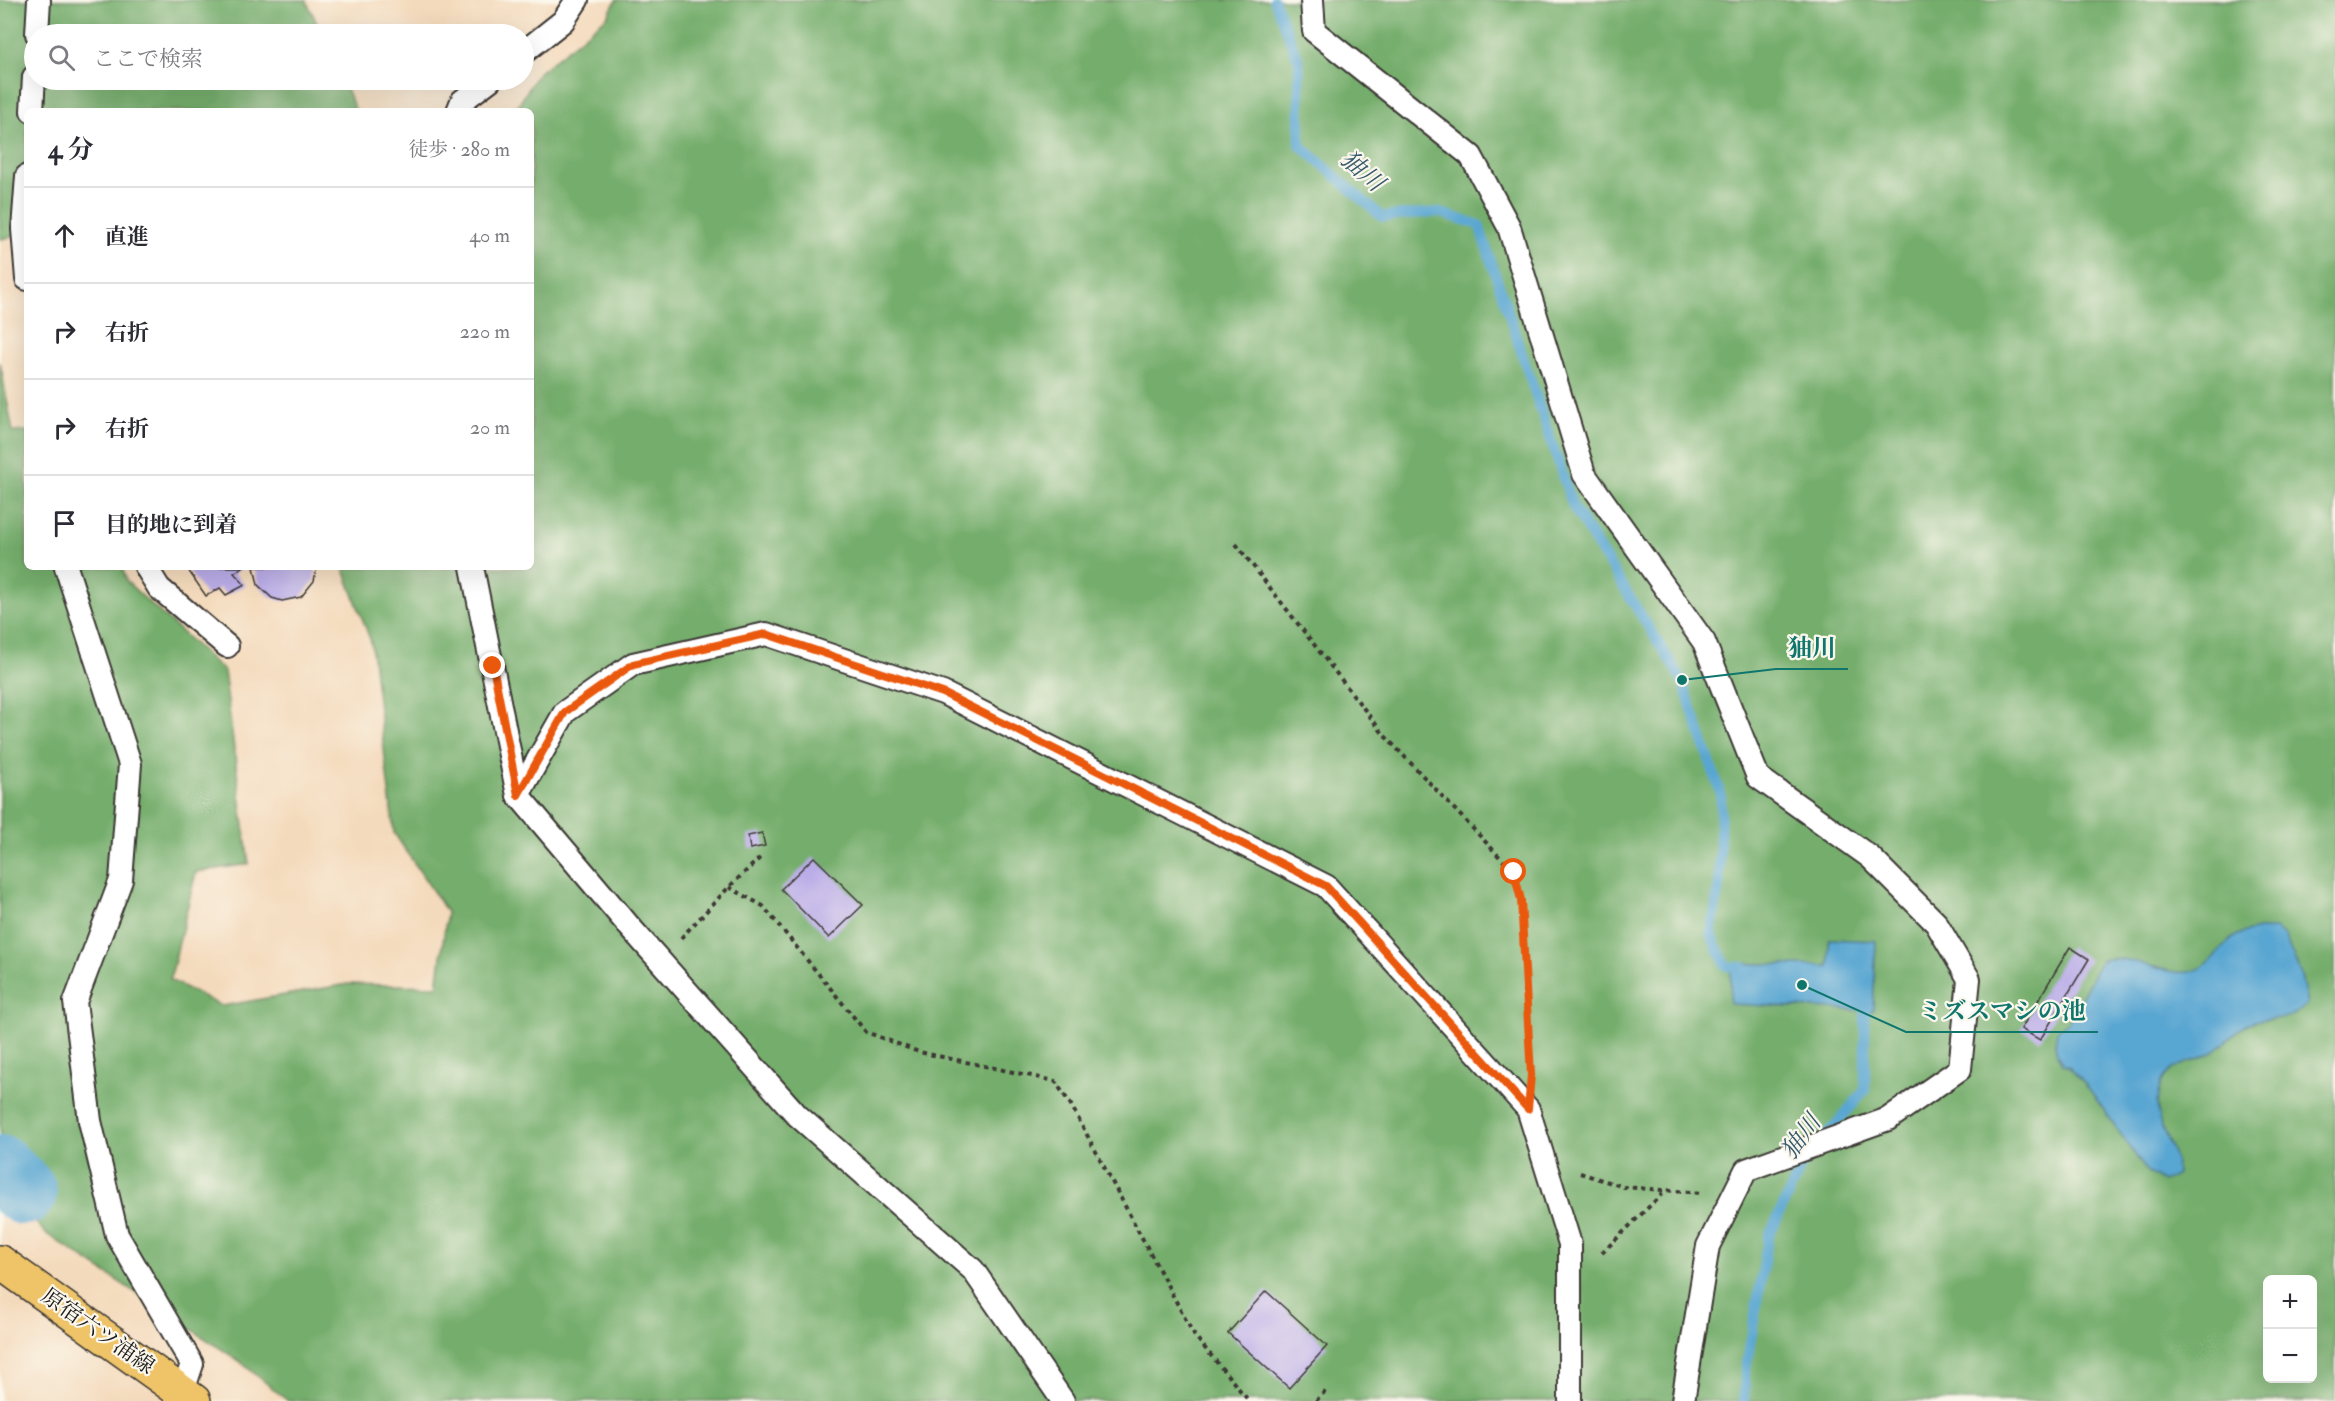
<!DOCTYPE html>
<html lang="ja">
<head>
<meta charset="utf-8">
<style>
	body { margin:0; font-family:"IM FELL Double Pica","Noto Serif JP",serif; background:#f2f2f3; color:#2b2b33 }
	.controls { position:absolute; right:18px; bottom:18px; display:grid; overflow:hidden; border-radius:9px; box-shadow:0 6px 24px #0002 }
	.controls button { width:54px; height:54px; display:grid; place-items:center; padding:0; border:0; border-bottom:2px solid #e1e1e2; background:#fff; color:#2b2b33; font:30px sans-serif }
	.stop { position:absolute; width:18px; height:18px; margin:-14px; border:4px solid #ea580c; border-radius:50%; background:#fff }
	.stop.end { background:#ea580c; border-color:#fff; box-shadow:0 2px 6px #0008 }
	.list { margin:0; padding:0; list-style:none }
	h2 { display:flex; justify-content:space-between; align-items:center; height:78px; margin:0; padding:0 24px; font-size:26px }
	h2 small { font-size:20px; font-weight:400; color:#7c7c81 }
	.list li { display:grid; grid-template-columns:39px 1fr auto; gap:18px; align-items:center; box-sizing:border-box; height:96px; padding:0 24px; border-top:2px solid #e1e1e2 }
	.list b { display:block; font-size:22px; white-space:nowrap }
	.list em { font-size:20px; font-style:normal; color:#7c7c81 }
	.icon { flex:none; width:33px; height:33px; fill:none; stroke:currentColor; stroke-width:2; stroke-linecap:round; stroke-linejoin:round }
	.map { position:relative; flex:none; width:2335px; height:1401px; overflow:hidden }
	.search { position:absolute; background:#fff; box-shadow:0 6px 24px #0002; left:24px; top:24px; width:510px; height:66px; display:flex; align-items:center; gap:15px; box-sizing:border-box; padding:0 21px; border-radius:33px; color:#7c7c81; font-size:22px }
	.panel { position:absolute; background:#fff; box-shadow:0 6px 24px #0002; left:24px; top:108px; width:510px; height:462px; border-radius:9px }
	.map>svg:first-child { display:block }
</style>
</head>
<body>
<div class="map">
<svg width="2335" height="1401" viewBox="0 0 2335 1401">
	<rect width="100%" height="100%" fill="#fbf7ec"/>
	<filter id="ink" filterUnits="userSpaceOnUse"><feTurbulence type="fractalNoise" baseFrequency=".0167" numOctaves="2"/><feDisplacementMap in="SourceGraphic" scale="12" xChannelSelector="R" yChannelSelector="G"/><feConvolveMatrix kernelMatrix="1 2 1 2 8 2 1 2 1" color-interpolation-filters="sRGB"/></filter>
	<filter id="wash" filterUnits="userSpaceOnUse"><feTurbulence type="fractalNoise" baseFrequency=".008" numOctaves="4" result="noise"/><feDisplacementMap in="SourceGraphic" scale="24" xChannelSelector="R" yChannelSelector="G"/><feGaussianBlur stdDeviation="1.35" result="paint"/><feColorMatrix in="noise" values="0 0 0 0 0 0 0 0 0 0 0 0 0 0 0 0 0 1.4 0 .05"/><feComposite in="paint" operator="in"/></filter>
	<g filter="url(#wash)">
		<rect width="100%" height="100%" fill="#f4dabc"/>
		<g fill="#74ad6c" stroke="#486444" stroke-width="1.5" fill-rule="evenodd">
			<path d="M0,0H306L322,34H34V80H342L356,111H27V234L0,239Z"/>
			<path d="M616,0H2335V1401H288L238,1360L45,1233L0,1183V362L13,432L27,431V567H122L127,582L224,671L249,864L196,872L170,980L222,1006L348,984L437,986L447,912L394,833L371,642L343,567H531V111H515L537,74L608,16ZM2268,1280H2312V1378H2268Z"/>
		</g>
		<g fill="#59a6d2" stroke="#3a6177" stroke-width="1.5">
			<path d="M2258,929H2275L2285,937L2301,975L2307,1004C2285,1026 2276,1014 2252,1022C2236,1028 2227,1044 2212,1053C2190,1066 2163,1061 2158,1095C2153,1128 2177,1145 2177,1174L2163,1182L2147,1172L2090,1090L2069,1066L2063,1064L2057,1055L2055,1045L2057,1031L2069,1021L2101,961C2124,951 2162,975 2188,972C2210,970 2219,946 2236,936C2242,932 2250,931 2258,929Z"/>
			<path d="M1829,939L1876,941L1873,1011L1730,1004L1731,963L1829,966Z"/>
		</g>
		<g fill="none" stroke-linecap="round" stroke-linejoin="round">
			<g stroke="#59a6d2" stroke-width="10">
				<path d="M1274,0L1299,61L1300,145L1382,217L1438,212L1479,225L1573,507L1682,680L1721,794L1719,886L1711,935L1726,966L1743,967"/>
				<path d="M1825,1137L1865,1090V999"/>
				<path d="M1744,1401L1745,1374L1768,1238L1803,1163L1813,1151"/>
			</g>
			<path stroke="#59a6d2" stroke-width="66" d="M0,1168L24,1192"/>
		</g>
		<g id="blocks">
			<g fill="#baace8">
				<path d="M186,567H243L234,573L245,585L226,595L220,588L206,596Z"/>
				<path d="M254,567H315L316,571L314,581L301,597L282,601L272,598L258,585Z"/>
				<path d="M762,833L765,846L750,849L748,836Z"/>
				<path d="M814,857L863,905L829,938L781,889Z"/>
				<path d="M2070,947L2089,959L2040,1040L2021,1029Z"/>
				<path d="M1266,1291L1327,1346L1289,1388L1228,1333Z"/>
			</g>
		</g>
	</g>
	<g filter="url(#ink)">
		<use href="#blocks" fill-opacity="0" stroke="#3c3834" stroke-width="1.5"/>
		<g fill="none" stroke-linecap="round" stroke-linejoin="round">
			<g stroke="#3c3834" stroke-width="26">
				<g id="service">
					<path d="M1312,0L1314,31L1471,156L1509,227L1584,474L1704,642L1758,777L1870,857L1936,923L1969,979L1960,1069L1888,1119L1746,1170L1708,1246L1683,1401"/>
					<path d="M37,34L39,0"/>
					<path d="M524,52L563,21L577,0"/>
					<path d="M32,111L34,77"/>
					<path d="M458,111L462,101L490,80"/>
					<path d="M27,176L23,229L27,279"/>
					<path d="M66,567L130,764L121,880L75,1002L90,1121L117,1235L192,1364L183,1391"/>
					<path d="M146,567L159,588L227,646"/>
					<path d="M472,567L518,795L629,926L797,1115L973,1270L1063,1401"/>
					<path d="M518,795L565,712L633,664L766,634L943,693L1326,886L1528,1109L1570,1244V1401"/>
				</g>
			</g>
			<g stroke="#3c3834" stroke-width="36">
				<path id="primary" d="M0,1262L194,1401"/>
			</g>
			<g stroke="#3c3834" stroke-width="4" stroke-dasharray="4.5 4.5" stroke-linecap="butt">
				<path d="M1236,544L1385,736L1514,872L1521,901L1530,1066"/>
				<path d="M729,887L763,906L866,1032L919,1052L1055,1081L1071,1105L1194,1335L1249,1401"/>
				<path d="M681,938L729,887L761,857"/>
				<path d="M1580,1173L1624,1187L1702,1193"/>
				<path d="M1602,1253L1665,1191"/>
				<path d="M1316,1401L1327,1389"/>
			</g>
			<use href="#service" stroke="#fff" stroke-width="22"/>
			<use href="#primary" stroke="#efc469" stroke-width="33"/>
		</g>
	</g>
	<g fill="none" stroke-linecap="round" stroke-linejoin="round" filter="url(#ink)">
		<path stroke="#ea580c" stroke-width="8" d="M493,666L518,795L565,712L633,664L766,634L943,693L1326,886L1528,1109L1531,1075L1521,900L1514,872"/>
	</g>
	<g text-anchor="middle" dominant-baseline="central" stroke-width="4.5" stroke-linejoin="round" paint-order="stroke">
		<g font-size="22" fill="#1c1c1c" stroke="#fbf7ec">
			<text transform="translate(98 1331) rotate(35)">原宿六ツ浦線</text>
		</g>
		<g font-size="24" font-style="italic" fill="#375a6e" stroke="#fbf7ec">
			<text transform="translate(1362 171) rotate(41)">㹨川</text>
			<text transform="translate(1801 1137) rotate(-53)">㹨川</text>
		</g>
	</g>
	<path fill="none" stroke="#0f766e" stroke-width="2" d="M1682 680L1776 669H1848M1802 985L1906 1032H2098"/>
	<g fill="#0f766e" stroke="#fbf7ec" stroke-width="2">
		<circle cx="1682" cy="680" r="6"/>
		<circle cx="1802" cy="985" r="6"/>
	</g>
	<g font-size="24" text-anchor="middle" font-weight="bold" fill="#0f766e" stroke="#fbf7ec" stroke-width="4.5" stroke-linejoin="round" paint-order="stroke">
		<text x="1812" y="656">㹨川</text>
		<text x="2002" y="1019">ミズスマシの池</text>
	</g>
</svg>
<div class="controls">
<button>+</button>
<button>−</button>
</div>
<div class="stop" style="left:1514px;top:872px"></div>
<div class="stop end" style="left:493px;top:666px"></div>
<div class="search"><svg class="icon" aria-label="search" viewBox="0 0 24 24"><circle cx="10" cy="10" r="6"/><path d="M15 15l6 6"/></svg>ここで検索</div>
<section class="panel">
<h2>4 分<small>徒歩 · 280 m</small></h2>
<ul class="list">
<li><svg class="icon" aria-label="ahead" viewBox="0 0 24 24"><path d="M12 20V5M6 11l6-6 6 6"/></svg><div><b>直進</b></div><em>40 m</em></li>
<li><svg class="icon" aria-label="right" viewBox="0 0 24 24"><path d="M7 20v-9h11M14 6l5 5-5 5"/></svg><div><b>右折</b></div><em>220 m</em></li>
<li><svg class="icon" aria-label="right" viewBox="0 0 24 24"><path d="M7 20v-9h11M14 6l5 5-5 5"/></svg><div><b>右折</b></div><em>20 m</em></li>
<li><svg class="icon" aria-label="arrive" viewBox="0 0 24 24"><path d="M6 21V4h12l-3 4 3 4H6"/></svg><div><b>目的地に到着</b></div></li>
</ul>
</section>
</div>
</body>
</html>
